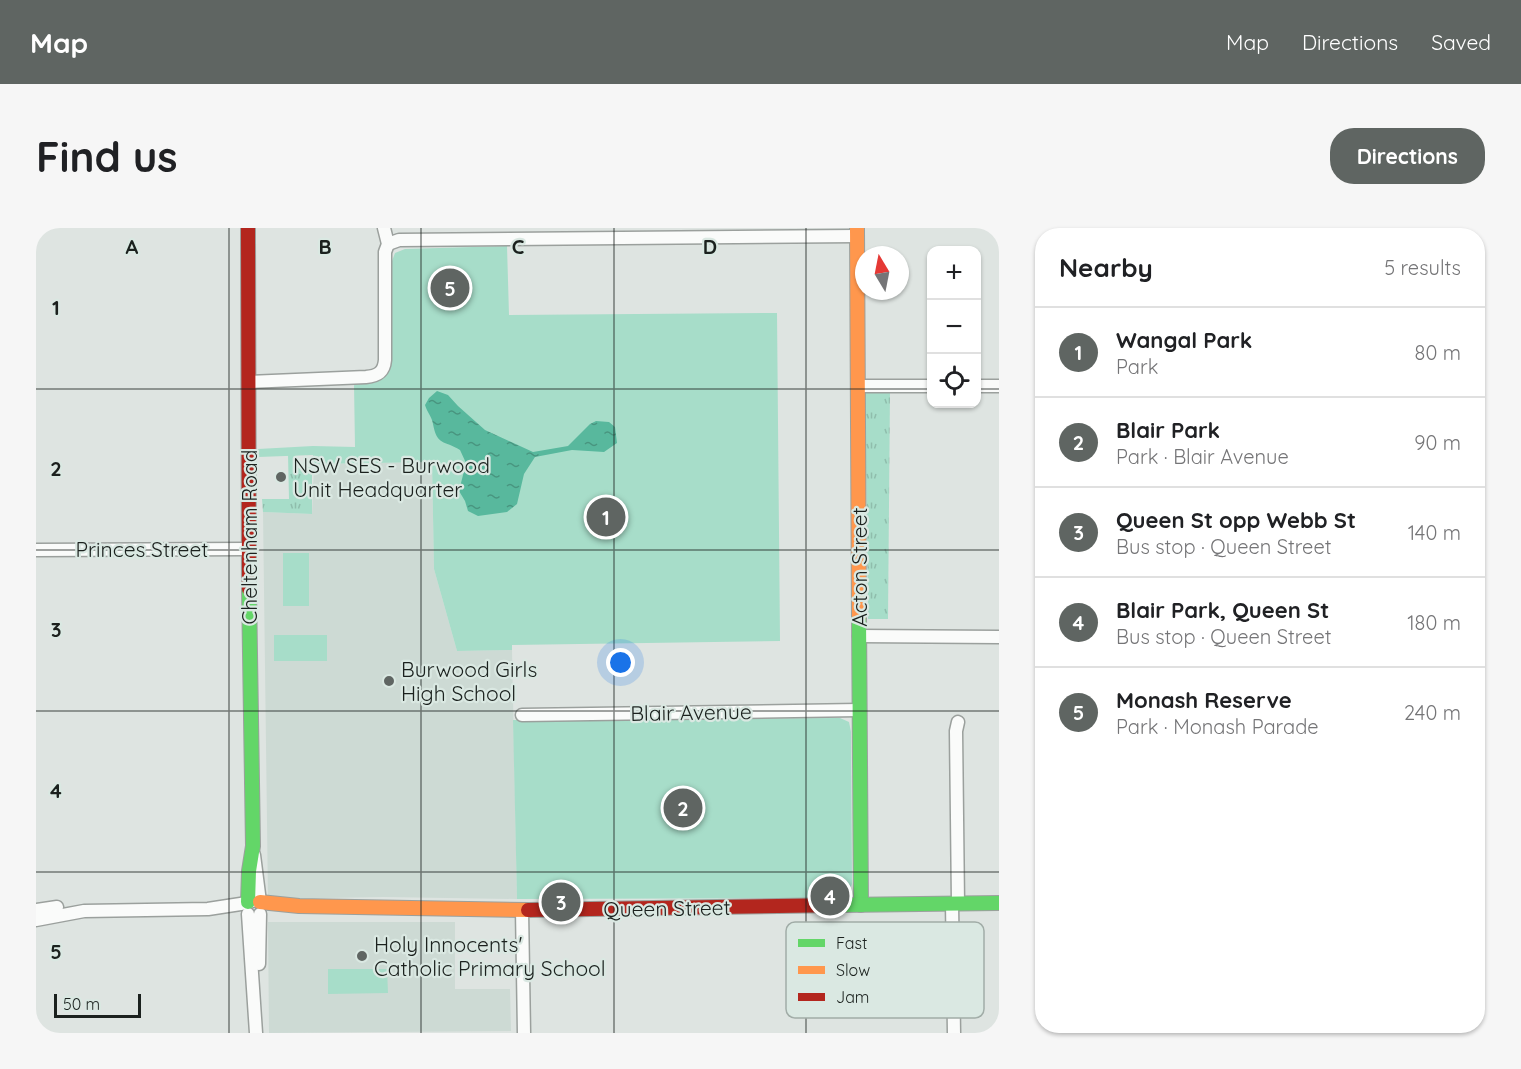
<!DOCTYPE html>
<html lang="en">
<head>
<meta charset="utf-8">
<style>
	body { margin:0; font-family:Quicksand,sans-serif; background:#f6f6f6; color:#202124 }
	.controls { position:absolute; right:18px; top:18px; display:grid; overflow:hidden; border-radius:12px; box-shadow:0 2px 4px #0004 }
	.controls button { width:54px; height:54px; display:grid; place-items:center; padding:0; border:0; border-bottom:2px solid #e0e0e0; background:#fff; color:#202124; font:30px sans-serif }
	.compass { position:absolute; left:819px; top:18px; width:54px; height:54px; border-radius:50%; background:#fff; box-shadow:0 2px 4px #0004; rotate:350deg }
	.scale { position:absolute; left:18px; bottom:15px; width:87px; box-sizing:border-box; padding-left:6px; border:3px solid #1b211e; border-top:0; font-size:16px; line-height:21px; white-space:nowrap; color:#1b211e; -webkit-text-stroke:4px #dae8e2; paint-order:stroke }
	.you { position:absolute; left:585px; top:435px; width:21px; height:21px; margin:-15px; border:4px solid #fff; border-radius:50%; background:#1a73e8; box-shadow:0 0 0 9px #1a73e833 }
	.badge { display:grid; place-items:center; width:39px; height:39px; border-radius:50%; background:#5f6562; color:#fff; font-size:20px; font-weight:700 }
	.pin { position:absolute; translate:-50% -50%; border:3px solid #fff; box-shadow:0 2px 6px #0006 }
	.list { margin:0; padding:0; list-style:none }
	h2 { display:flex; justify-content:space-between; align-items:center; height:78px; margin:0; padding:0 24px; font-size:26px }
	h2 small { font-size:20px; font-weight:400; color:#757577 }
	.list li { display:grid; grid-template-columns:39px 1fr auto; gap:18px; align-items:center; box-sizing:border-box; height:90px; padding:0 24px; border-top:2px solid #e0e0e0 }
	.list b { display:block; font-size:22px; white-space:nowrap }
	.list p { margin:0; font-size:20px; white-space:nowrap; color:#757577 }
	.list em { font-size:20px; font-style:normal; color:#757577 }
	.icon { flex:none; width:33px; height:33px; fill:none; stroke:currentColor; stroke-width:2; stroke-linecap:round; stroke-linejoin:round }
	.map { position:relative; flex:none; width:963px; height:805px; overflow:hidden; border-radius:24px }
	header { display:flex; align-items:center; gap:36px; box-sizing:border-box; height:84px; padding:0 30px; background:#5f6562; color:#fff }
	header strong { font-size:28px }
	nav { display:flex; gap:33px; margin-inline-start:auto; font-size:21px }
	.intro { display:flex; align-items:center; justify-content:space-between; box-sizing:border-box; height:144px; padding:0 36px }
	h1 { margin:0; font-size:42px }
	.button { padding:15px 27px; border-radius:24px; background:#5f6562; color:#fff; font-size:21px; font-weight:700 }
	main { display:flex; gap:36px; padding:0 36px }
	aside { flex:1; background:#fff; border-radius:24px; box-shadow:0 2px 4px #0004 }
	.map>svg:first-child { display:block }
</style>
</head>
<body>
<header>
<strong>Map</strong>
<nav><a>Map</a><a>Directions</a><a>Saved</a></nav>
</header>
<div class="intro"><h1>Find us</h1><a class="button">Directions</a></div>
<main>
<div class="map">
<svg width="963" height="805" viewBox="0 0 963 805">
	<defs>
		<pattern id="grass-tufts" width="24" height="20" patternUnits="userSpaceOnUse" patternTransform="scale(1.5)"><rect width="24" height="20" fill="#a7ddc9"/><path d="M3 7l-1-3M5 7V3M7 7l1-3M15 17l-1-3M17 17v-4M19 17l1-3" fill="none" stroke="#8fbdac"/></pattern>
		<pattern id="water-ripples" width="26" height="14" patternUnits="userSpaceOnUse" patternTransform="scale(1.5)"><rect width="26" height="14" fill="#58b89d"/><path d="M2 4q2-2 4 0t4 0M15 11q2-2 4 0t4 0" fill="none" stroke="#48957f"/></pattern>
	</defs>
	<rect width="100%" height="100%" fill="#dee4e1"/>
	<g fill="#cddad4">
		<path d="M396,234L398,341L421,423L476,422L481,671L348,669L232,671L227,284L276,286L278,236Z"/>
		<path d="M232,694H419V761H474L475,803L233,805Z"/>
	</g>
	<g fill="url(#grass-tufts)">
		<path d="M829,162L854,163L852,391H832Z"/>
		<path d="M252,227H260V235L276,240V286L227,284L226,271H253Z"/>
	</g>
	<g fill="#a7ddc9">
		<path d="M471,18L473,87L741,85L744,413L476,417V422L421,423L398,341L396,234L278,236L277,227L222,229V221L277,218L319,219L318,156C338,155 345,157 355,138L356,33L359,25L369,21Z"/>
		<rect x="247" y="325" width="26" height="53"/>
		<rect x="238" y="407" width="53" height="26"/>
		<path d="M804,490L813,494L815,504L816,656L813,665L805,670L481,671L477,492Z"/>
		<path d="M292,741H351L352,765L292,766Z"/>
	</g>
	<path fill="url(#water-ripples)" d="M401,163L412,167L422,178L449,202L497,224L532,218L554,196L560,193L573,194L579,199L581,215L568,224L536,222L499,229L488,246L481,276L471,284L442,288L432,283L429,273L423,263L430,235L424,222C408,212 401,218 397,196C396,189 391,184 389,177L393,170Z"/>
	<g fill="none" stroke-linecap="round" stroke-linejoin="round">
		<g stroke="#9ba09d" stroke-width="15">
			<g id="street">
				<path d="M352,16L363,12L821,8"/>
				<path d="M213,154L330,149C342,148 348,144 349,132V24L352,16L348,0"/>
				<path d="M822,158H896"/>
				<path d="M940,158H963"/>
				<path d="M0,322L212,321"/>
				<path d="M823,408L963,409"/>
				<path d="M486,487L823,482"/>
				<path d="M922,494L920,503L922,675"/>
				<path d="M916,676L918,805"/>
				<path d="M0,682L21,679"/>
				<path d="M486,682L488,805"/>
				<path d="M212,686L220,805"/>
				<path d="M0,692L48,683L172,681L211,675L218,672L224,674L218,627"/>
				<path d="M223,736L224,686"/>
			</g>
		</g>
		<g stroke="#9ba09d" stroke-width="16">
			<g id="fast">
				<path d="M823,388L825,677"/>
				<path d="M212,674L213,643L217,618L213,361"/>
				<path d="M805,677L963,675"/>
			</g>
		</g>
		<g stroke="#9ba09d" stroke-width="16">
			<g id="slow">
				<path d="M821,0L823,388"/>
				<path d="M224,674L263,678L492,682"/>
			</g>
		</g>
		<g stroke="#9ba09d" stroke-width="16">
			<g id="jam">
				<path d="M212,0L213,361"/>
				<path d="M492,682L805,677"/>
			</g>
		</g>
		<use href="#street" stroke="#fafbfa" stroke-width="12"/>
		<use href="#fast" stroke="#63d668" stroke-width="14"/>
		<use href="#slow" stroke="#ff974d" stroke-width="14"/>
		<use href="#jam" stroke="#b3261e" stroke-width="14"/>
	</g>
	<path fill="none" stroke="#1b211e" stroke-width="1.5" stroke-opacity="0.55" d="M193,0V805M385,0V805M578,0V805M770,0V805M0,161H896M940,161H963M0,322H963M0,483H963M0,644H963"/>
	<g fill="#5f6562" stroke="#dae8e2" stroke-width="2">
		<circle cx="245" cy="249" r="6"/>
		<circle cx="353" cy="453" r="6"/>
		<circle cx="326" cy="728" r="6"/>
	</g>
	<g text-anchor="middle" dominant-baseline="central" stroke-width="4.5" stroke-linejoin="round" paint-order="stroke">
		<g font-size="21" fill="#1b211e" stroke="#dae8e2" text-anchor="start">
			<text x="257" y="237">NSW SES - Burwood<tspan x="257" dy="24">Unit Headquarter</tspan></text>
			<text x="365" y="441">Burwood Girls<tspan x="365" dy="24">High School</tspan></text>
			<text x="338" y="716">Holy Innocents'<tspan x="338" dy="24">Catholic Primary School</tspan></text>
		</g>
		<g font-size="21" fill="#1b211e" stroke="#dae8e2">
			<text transform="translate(213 309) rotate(-90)">Cheltenham Road</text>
			<text x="106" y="321">Princes Street</text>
			<text transform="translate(823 339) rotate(-90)">Acton Street</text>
			<text transform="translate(655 484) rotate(-1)">Blair Avenue</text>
			<text transform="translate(631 680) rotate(-1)">Queen Street</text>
		</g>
	</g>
	<rect x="750" y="694" width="198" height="96" rx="9" fill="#dae8e2" stroke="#a1aca7" stroke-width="1.5"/>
	<rect x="762" y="711" width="27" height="8" fill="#63d668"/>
	<rect x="762" y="738" width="27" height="8" fill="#ff974d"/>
	<rect x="762" y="765" width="27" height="8" fill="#b3261e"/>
	<g font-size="16" fill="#1b211e">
		<text x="800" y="721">Fast</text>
		<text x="800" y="748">Slow</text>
		<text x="800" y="775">Jam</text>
	</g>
	<g font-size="20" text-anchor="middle" font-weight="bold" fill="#1b211e" stroke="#dae8e2" stroke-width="4.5" stroke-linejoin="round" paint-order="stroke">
		<text x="96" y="26">A</text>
		<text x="289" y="26">B</text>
		<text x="482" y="26">C</text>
		<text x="674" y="26">D</text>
		<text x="20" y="87">1</text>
		<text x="20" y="248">2</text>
		<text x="20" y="409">3</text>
		<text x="20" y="570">4</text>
		<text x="20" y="731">5</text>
	</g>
</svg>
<div class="controls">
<button>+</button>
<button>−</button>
<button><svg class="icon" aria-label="locate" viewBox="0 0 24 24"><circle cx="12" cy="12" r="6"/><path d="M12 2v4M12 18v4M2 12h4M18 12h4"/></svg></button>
</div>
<svg class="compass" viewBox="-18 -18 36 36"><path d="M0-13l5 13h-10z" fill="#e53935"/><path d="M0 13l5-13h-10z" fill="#757577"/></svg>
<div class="scale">50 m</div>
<div class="you"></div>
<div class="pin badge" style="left:570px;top:289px">1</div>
<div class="pin badge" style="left:647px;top:580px">2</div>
<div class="pin badge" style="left:525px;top:674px">3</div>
<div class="pin badge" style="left:794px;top:668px">4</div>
<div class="pin badge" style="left:414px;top:60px">5</div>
</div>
<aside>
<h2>Nearby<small>5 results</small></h2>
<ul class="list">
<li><span class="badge">1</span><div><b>Wangal Park</b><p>Park</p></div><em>80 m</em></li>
<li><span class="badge">2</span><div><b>Blair Park</b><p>Park · Blair Avenue</p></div><em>90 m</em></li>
<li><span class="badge">3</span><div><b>Queen St opp Webb St</b><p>Bus stop · Queen Street</p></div><em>140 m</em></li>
<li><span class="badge">4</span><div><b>Blair Park, Queen St</b><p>Bus stop · Queen Street</p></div><em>180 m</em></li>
<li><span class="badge">5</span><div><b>Monash Reserve</b><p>Park · Monash Parade</p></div><em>240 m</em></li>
</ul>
</aside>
</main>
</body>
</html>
